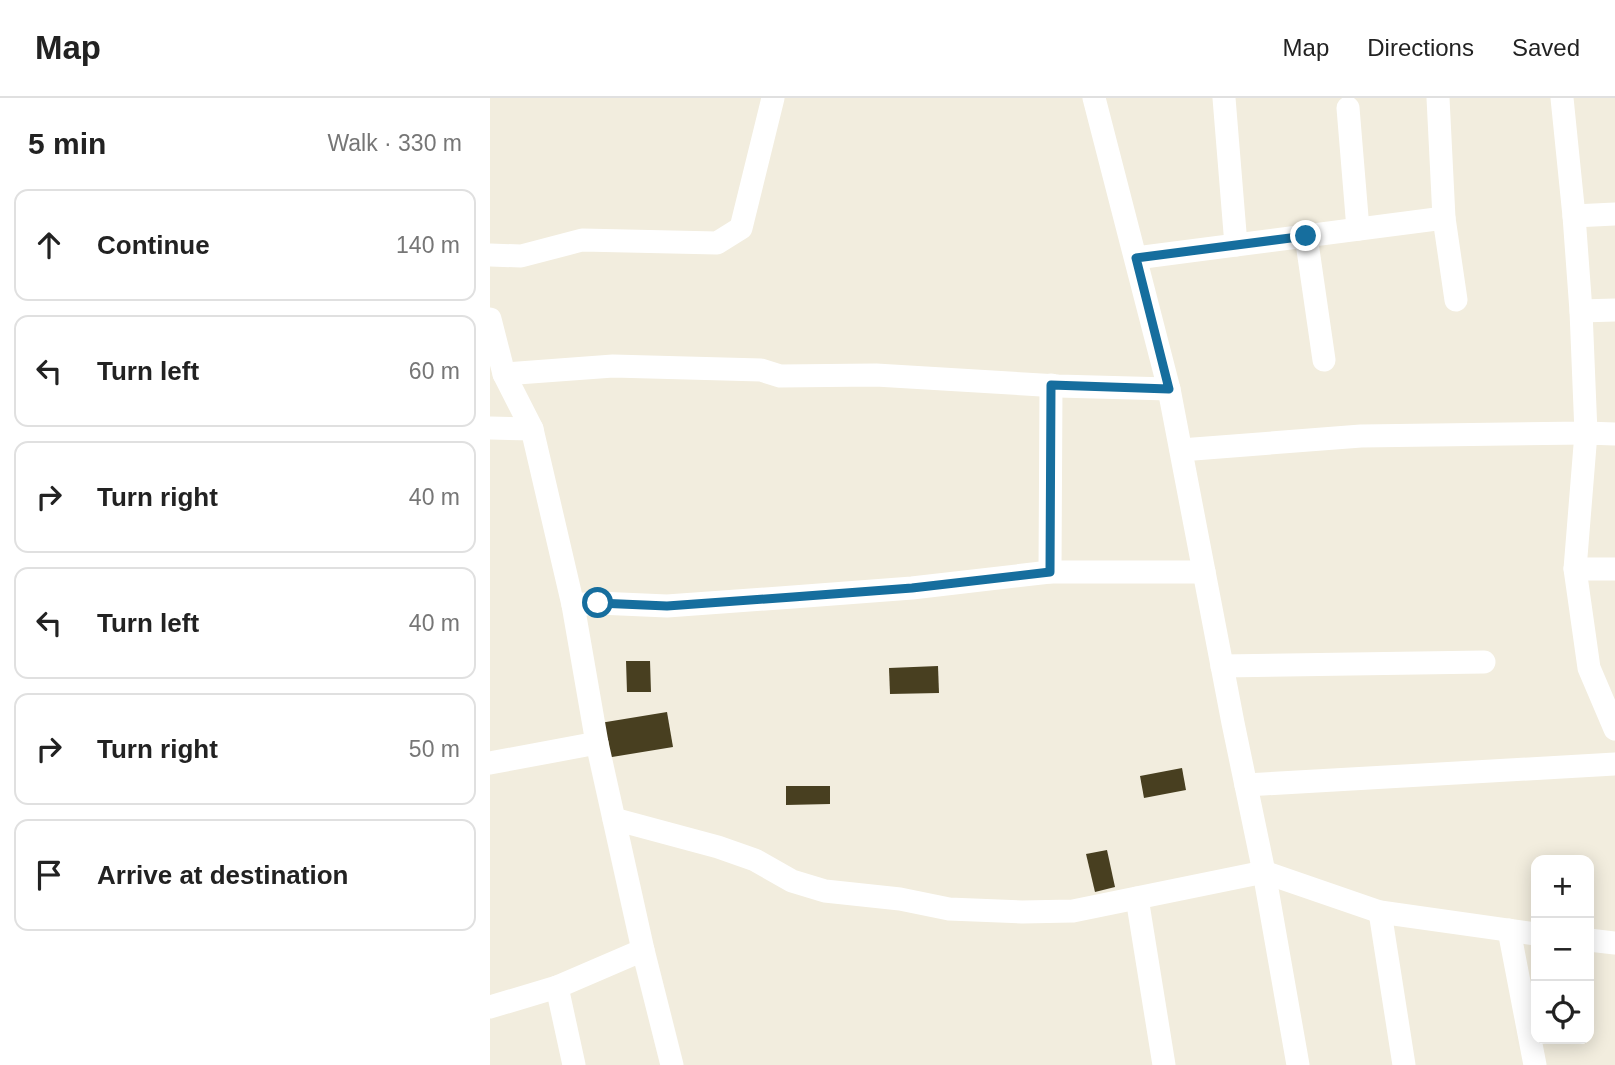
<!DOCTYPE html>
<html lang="en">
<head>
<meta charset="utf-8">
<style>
	body { margin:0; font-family:Arial,sans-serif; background:#f6f6f6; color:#222 }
	.controls { position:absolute; right:21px; bottom:21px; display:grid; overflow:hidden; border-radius:14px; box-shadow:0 4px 18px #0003 }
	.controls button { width:63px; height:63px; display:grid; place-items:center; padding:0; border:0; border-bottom:2px solid #e0e0e0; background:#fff; color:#222; font:35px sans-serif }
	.stop { position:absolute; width:21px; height:21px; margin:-16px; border:5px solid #166e9e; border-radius:50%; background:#fff }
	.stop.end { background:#166e9e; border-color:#fff; box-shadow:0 2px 7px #0008 }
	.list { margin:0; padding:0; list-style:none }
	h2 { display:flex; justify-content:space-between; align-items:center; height:91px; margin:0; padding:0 28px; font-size:30px }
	h2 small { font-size:23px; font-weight:400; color:#767676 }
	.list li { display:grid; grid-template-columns:46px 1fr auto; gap:21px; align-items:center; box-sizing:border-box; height:112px; margin:0 14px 14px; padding:0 14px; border:2px solid #e0e0e0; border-radius:14px }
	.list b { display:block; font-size:26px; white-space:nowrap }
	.list em { font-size:23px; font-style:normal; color:#767676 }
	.icon { flex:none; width:38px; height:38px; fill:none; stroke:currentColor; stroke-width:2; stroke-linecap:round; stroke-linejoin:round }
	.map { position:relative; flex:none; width:1125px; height:967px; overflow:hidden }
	header { display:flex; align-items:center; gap:42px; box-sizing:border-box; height:98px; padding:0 35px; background:#fff; border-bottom:2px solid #e0e0e0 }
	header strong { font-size:33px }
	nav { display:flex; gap:38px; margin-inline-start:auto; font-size:24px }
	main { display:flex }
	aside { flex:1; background:#fff }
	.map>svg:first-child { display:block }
</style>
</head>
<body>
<header>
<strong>Map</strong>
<nav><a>Map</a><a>Directions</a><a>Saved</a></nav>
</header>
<main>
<aside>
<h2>5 min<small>Walk · 330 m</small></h2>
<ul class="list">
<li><svg class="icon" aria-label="ahead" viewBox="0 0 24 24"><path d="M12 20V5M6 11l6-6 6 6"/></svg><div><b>Continue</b></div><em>140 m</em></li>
<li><svg class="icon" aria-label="left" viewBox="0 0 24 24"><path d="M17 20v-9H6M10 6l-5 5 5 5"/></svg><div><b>Turn left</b></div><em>60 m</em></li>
<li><svg class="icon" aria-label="right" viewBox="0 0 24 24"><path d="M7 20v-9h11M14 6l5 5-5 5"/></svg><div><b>Turn right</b></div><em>40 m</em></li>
<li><svg class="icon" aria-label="left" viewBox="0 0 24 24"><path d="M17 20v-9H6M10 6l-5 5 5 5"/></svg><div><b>Turn left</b></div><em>40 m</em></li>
<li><svg class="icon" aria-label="right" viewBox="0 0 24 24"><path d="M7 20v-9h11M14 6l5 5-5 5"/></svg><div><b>Turn right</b></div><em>50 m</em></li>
<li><svg class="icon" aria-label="arrive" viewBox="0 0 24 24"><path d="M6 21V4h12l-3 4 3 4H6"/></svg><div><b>Arrive at destination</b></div></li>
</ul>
</aside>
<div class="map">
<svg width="1125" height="967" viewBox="0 0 1125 967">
	<rect width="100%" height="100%" fill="#f2edde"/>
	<g fill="#483f20">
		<path d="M136,563H160L161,594H137Z"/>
		<path d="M448,568L449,595L400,596L399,570Z"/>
		<path d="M177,614L183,649L116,660L110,625Z"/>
		<path d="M692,670L696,692L654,700L650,678Z"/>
		<path d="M296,688H340V706L296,707Z"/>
		<path d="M617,752L625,789L605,794L596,756Z"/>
	</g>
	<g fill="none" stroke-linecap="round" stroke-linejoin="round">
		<g stroke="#fff" stroke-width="23">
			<path d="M604,0L679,291L743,625L774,774L808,967"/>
			<path d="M734,0L746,147"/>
			<path d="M948,0L954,120L966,202"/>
			<path d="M858,10L868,131"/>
			<path d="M1084,118L1125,116"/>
			<path d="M816,138L834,262"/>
			<path d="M0,157L31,158L92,142L227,145L251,130L283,0"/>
			<path d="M646,160L954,120"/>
			<path d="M1091,213L1125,212"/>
			<path d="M0,221L14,276L42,331L0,330"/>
			<path d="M14,276L123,268L271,272L290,278L386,277L568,288L679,291"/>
			<path d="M42,331L83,507L108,505L177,508L303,499L422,490L560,474H714"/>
			<path d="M691,352L871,338L1096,335L1091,213L1084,118L1072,0"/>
			<path d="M1085,471L1096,335L1125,336"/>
			<path d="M1125,471H1085L1099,570L1125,631"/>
			<path d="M560,474L561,287"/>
			<path d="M83,507L107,645L153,852L182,967"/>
			<path d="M732,568L994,564"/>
			<path d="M0,665L107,645"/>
			<path d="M756,687L1125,666"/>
			<path d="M124,721L228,749L265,762L302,783L335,793L410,801L459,811L532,814L583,813L774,774L890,814L1046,836"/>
			<path d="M647,800L674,967"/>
			<path d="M890,814L914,967"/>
			<path d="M1019,832L1045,967"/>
			<path d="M1099,842L1125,845"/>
			<path d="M67,889L84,967"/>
			<path d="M0,909L67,889L153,852"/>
		</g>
	</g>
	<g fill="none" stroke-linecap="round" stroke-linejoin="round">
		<path stroke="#166e9e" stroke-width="9" d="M108,505L177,508L303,499L422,490L560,474L561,287L679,291L646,160L816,138"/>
	</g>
</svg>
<div class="controls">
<button>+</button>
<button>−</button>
<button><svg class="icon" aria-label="locate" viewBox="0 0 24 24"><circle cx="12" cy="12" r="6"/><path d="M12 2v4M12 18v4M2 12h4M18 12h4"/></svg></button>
</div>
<div class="stop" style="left:108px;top:505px"></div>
<div class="stop end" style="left:816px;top:138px"></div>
</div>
</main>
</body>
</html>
